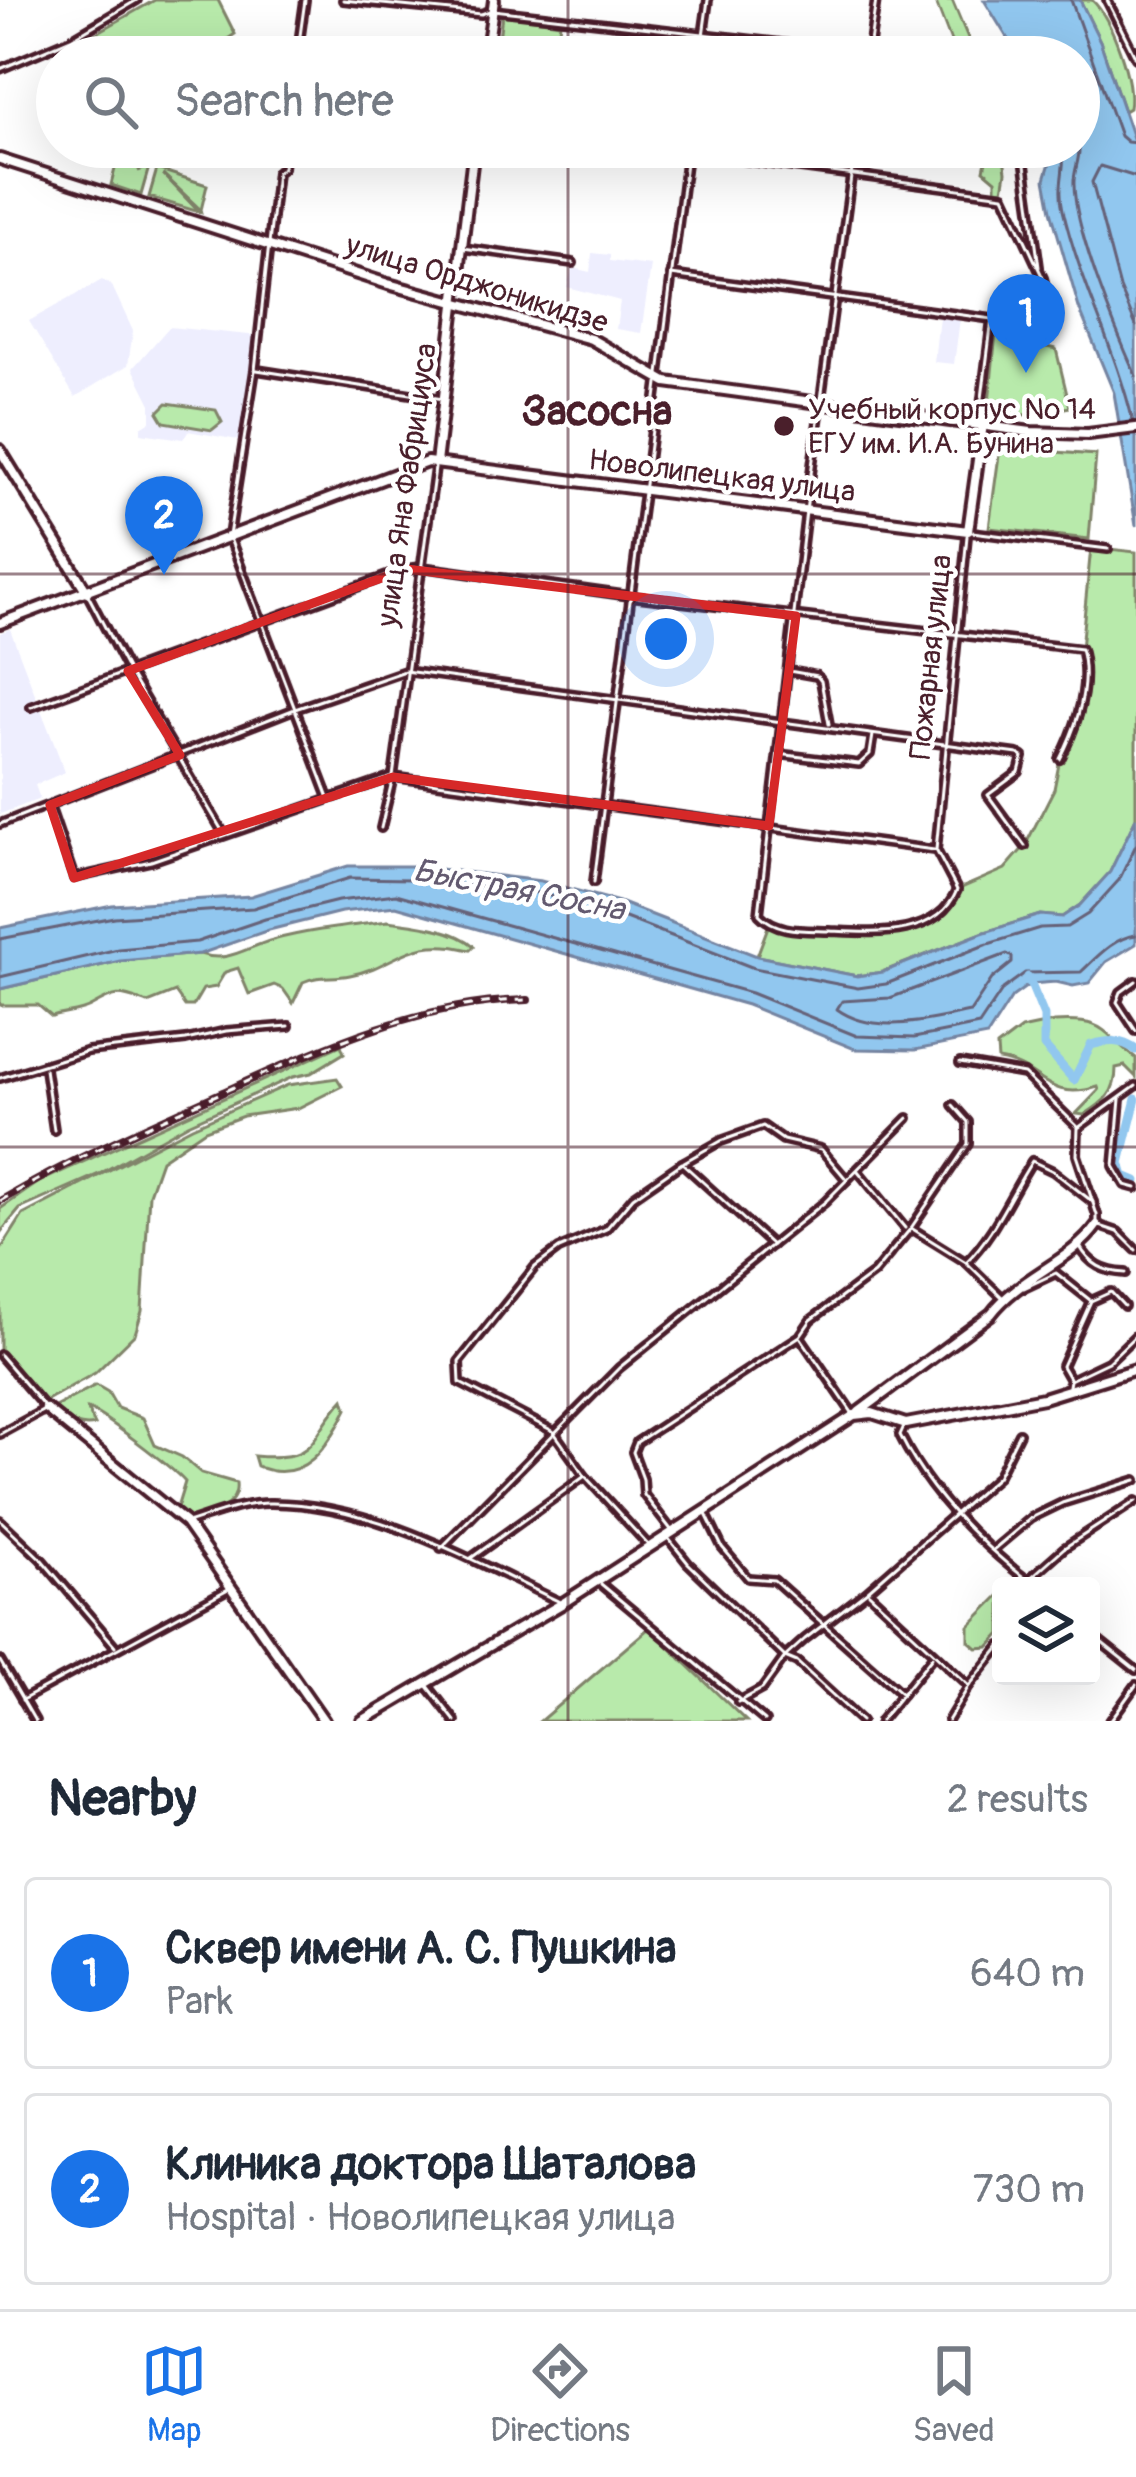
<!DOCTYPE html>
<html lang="en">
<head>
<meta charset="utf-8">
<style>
	body { margin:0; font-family:Pangolin,sans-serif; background:#f6f6f7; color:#1f2937 }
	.controls { position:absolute; right:36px; bottom:36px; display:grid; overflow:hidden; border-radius:12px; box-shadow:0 12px 48px #0002 }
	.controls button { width:108px; height:108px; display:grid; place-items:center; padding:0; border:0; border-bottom:3px solid #e0e1e3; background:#fff; color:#1f2937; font:60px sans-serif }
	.you { position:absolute; left:666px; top:639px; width:42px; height:42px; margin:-30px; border:9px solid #fff; border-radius:50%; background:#1a73e8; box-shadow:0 0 0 18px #1a73e833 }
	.badge { display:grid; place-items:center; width:78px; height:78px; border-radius:50%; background:#1a73e8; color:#fff; font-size:39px; font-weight:700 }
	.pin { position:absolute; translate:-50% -99px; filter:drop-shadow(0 3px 6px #0008) }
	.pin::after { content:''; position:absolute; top:63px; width:42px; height:36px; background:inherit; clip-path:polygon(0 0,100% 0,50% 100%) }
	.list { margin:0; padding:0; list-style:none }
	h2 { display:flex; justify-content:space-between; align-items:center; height:156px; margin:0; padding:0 48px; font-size:51px }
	h2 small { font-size:39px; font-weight:400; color:#747a83 }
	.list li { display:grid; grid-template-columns:78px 1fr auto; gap:36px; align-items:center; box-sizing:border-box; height:192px; margin:0 24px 24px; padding:0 24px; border:3px solid #e0e1e3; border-radius:12px }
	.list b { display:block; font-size:45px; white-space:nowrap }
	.list p { margin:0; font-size:39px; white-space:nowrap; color:#747a83 }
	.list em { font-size:39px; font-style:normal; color:#747a83 }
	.icon { flex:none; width:66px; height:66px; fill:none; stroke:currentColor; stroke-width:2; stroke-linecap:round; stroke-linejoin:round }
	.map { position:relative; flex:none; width:1136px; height:1721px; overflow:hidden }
	.search { position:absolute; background:#fff; box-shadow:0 12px 48px #0002; left:36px; right:36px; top:36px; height:132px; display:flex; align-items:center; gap:30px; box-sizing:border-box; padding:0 42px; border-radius:66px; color:#747a83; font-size:45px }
	.sheet { height:588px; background:#fff }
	nav { display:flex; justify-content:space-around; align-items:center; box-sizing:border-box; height:168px; border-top:3px solid #e0e1e3; background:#fff; font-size:33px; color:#747a83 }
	nav a { display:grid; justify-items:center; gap:6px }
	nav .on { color:#1a73e8 }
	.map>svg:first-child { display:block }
</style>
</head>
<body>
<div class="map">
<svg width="1136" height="1721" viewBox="0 0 1136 1721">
	<rect width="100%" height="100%" fill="#fff"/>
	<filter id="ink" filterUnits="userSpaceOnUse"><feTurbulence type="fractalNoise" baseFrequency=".00833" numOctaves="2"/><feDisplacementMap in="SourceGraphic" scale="24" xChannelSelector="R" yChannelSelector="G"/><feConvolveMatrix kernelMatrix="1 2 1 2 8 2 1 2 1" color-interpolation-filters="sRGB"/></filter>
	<g filter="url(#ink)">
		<g fill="#eeeefe">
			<path d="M592,253L610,255V261L651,266L641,333L616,329L620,301L567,287L572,268L590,272Z"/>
			<path d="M102,280L112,286L133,331L128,365L75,397L29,321Z"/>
			<path d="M939,317L960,319L954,364L934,362Z"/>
			<path d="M169,327L259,336L244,441L188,431L183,439L141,433V427L151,421V404L133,368Z"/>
			<path d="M10,629L65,772L35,785L40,799L0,814V633Z"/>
		</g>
		<g fill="#b8eaab" stroke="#81846b" stroke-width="3">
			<path d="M155,0H218L235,34L201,57H78L72,47Z"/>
			<path d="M935,0H952L976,57L955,52Z"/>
			<path d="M1080,0H1092C1112,19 1134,81 1129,108L1124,111L1100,41Z"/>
			<path d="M502,14L560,23L555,57H497Z"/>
			<path d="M989,147L1003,149L1006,172L1003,190L996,189V180L984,170Z"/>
			<path d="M128,160L147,166L138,171L149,167L141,195L111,185L116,165Z"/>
			<path d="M157,169L207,185L201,210L163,174L199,212L149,197Z"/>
			<path d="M997,323L1044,330L1042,346L1056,349L1070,407L1000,419L988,412Z"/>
			<path d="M167,403L216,410L222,422L212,430L164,422L158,412Z"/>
			<path d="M1000,448L1096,455L1089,539L989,528Z"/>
			<path d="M1091,547L1136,552V818L1110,872L1080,905L1062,917L1040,915L982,933L882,972L857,976L757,956L769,924C822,928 931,953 957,890L1005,869L1025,846L1054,789L1060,759L1077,726L1086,666L1081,649Z"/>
			<path d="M388,921C415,925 454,928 474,946L470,950C409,934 398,966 350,975C332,979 320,974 303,982L293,1003L283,989L274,985L249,994L238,968L225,972L216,987L203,989L193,1006H185L175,992L148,1003C119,993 118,991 92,1006C81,1013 64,1013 52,1017L38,1005H0V989L120,961L200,954C229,964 246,947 273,940C310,930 350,926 388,921Z"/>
			<path d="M1054,1022C1108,1019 1099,1031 1136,1058V1077L1125,1066L1116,1068C1116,1093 1105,1102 1084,1115L1076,1114L1099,1090L1098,1087C1044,1103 1042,1066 998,1060L997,1047L1021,1029Z"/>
			<path d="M341,1045L344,1053L311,1073L293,1077L188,1124L101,1173L20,1209L0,1233V1209L39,1182Z"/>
			<path d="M337,1078L342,1086L298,1108L243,1116L205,1130L161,1160L149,1194L142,1311L135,1334L95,1373L45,1401L0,1349V1251L23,1215L192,1127L288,1085Z"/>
			<path d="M96,1385L108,1392L117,1408L143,1418L155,1445L182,1457L201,1473L236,1483C239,1509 209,1513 189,1519L177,1508L185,1482C174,1469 99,1411 87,1409L95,1425C79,1429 67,1420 54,1412L53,1408Z"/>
			<path d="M344,1399L347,1409C329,1445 303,1487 257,1466L254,1456C321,1462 306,1439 344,1399Z"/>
			<path d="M1001,1594V1634L989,1647L977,1648L969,1641V1626Z"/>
			<path d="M649,1628L746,1721H540Z"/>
		</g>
		<g fill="#91c7ef" stroke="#7584a1" stroke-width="3">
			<path d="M984,0H1080L1100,41L1136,147V526L1114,393L1079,308L1051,211L1045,179L1053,153L1048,147H1079V57H1019Z"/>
			<path d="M1136,818V944L1106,962L1089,983L1073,986L1056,982L1030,984L1012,997L987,1036L915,1050L855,1049L747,1005L396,906L341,912L269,930L200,954L120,961L0,989V928L112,905L251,896L348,866H414L541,881L619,902L757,956L857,976L883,972L982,933L1040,915L1062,917L1080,905L1110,872Z"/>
		</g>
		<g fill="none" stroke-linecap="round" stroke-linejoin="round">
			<g stroke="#666279" stroke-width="3">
				<path d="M1071,0L1120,136L1127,142L1136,143"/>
				<path d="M1063,147C1066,169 1057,184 1063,210C1080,283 1116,349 1133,422"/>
				<path d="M1079,147C1080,160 1073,172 1074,185C1075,232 1116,331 1136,376"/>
				<path d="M1136,177L1100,166L1092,182L1120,288L1136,326"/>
				<path d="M0,939L114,917L253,908L350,878L413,879L539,893L615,914L754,968L858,988L886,984L985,945L1040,928L1067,927L1088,914L1119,880L1136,845"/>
				<path d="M1007,954L1012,957V963L992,979L970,1012C928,1020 874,1036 837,1009L842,1001L890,998Z"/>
				<path d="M0,977L118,949L197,942L265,919L338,901L396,894L751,993L857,1036L914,1038L979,1025L1003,989L1025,973L1081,972C1097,957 1113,938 1136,935"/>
			</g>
			<g stroke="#91c7ef" stroke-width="9">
				<path d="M1028,977L1044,1016V1046L1074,1080L1091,1045C1108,1040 1121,1039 1136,1050"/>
				<path d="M1136,1099L1120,1163L1124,1176L1136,1181"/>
			</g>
			<g stroke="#4a1f2b" stroke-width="12">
				<g id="street">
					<path d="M343,0L481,14L493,10L903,57"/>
					<path d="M1107,0L1136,58"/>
					<path d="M297,57L305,0"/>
					<path d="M700,57L708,0"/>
					<path d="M868,57L876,0"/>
					<path d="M0,69L71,39L137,0"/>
					<path d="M285,147L283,168L277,172L255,370L229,536L329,798"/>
					<path d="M643,147L1004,195L1043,278L1053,320L1044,323L992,319L671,275"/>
					<path d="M855,147L806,511L759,914C777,933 805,930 830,931C873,933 937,939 957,890L936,850L967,536"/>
					<path d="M1024,158L1039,267"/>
					<path d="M463,248L573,263"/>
					<path d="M257,370L443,399"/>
					<path d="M659,374L688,147"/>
					<path d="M983,423L980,414L992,319"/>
					<path d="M972,532L1108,549"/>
					<path d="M87,593L128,671L224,834"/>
					<path d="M789,671L817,676L821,681L829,724"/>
					<path d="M31,707L406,569L422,567L630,596L1081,649C1091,686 1077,726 1060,759"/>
					<path d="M778,754L859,764L870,754L873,735"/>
					<path d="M50,808L74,878L151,861L393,777L934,850"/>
					<path d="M0,824L295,709L405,671L1018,754L1023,757L1019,772L988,795L1025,846"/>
					<path d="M381,828L393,777L435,468"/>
					<path d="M594,882L658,383"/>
					<path d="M1136,981L1121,992L1117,1002L1136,1031"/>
					<path d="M960,1063L1024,1074L1077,1126"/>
					<path d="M45,1069L54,1130"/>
					<path d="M0,1078L88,1051L186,1040L226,1031L289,1026"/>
					<path d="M1136,1086L1078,1128L1077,1155L1097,1215V1225L1118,1232L1136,1250"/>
					<path d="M1120,1099L1114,1166L1125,1185L1136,1188"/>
					<path d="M684,1162L721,1141L763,1126L783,1140L821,1149L847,1180"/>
					<path d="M858,1171L905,1228"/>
					<path d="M911,1228L966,1262L1002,1297"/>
					<path d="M1079,1245C1090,1265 1104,1272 1126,1273"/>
					<path d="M966,1262C994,1235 1010,1195 1032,1161L1053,1171L1093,1202"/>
					<path d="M1024,1288L1056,1273L1090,1300"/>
					<path d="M801,1338L853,1414"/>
					<path d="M0,1355L46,1409L0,1434"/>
					<path d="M1070,1380L1062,1366L1091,1301L1111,1292L1124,1306"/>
					<path d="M1069,1386L1070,1380L1108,1362L1136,1335"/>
					<path d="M904,1426L900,1435C930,1496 982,1546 1035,1586"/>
					<path d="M706,1514L722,1547L748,1578L774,1580L902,1694"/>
					<path d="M0,1520L42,1560L115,1646"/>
					<path d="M187,1523C213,1515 242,1503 269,1503C370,1502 469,1559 558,1601"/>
					<path d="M672,1531L644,1495L643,1479L633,1452L637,1442L800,1336L811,1320L874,1273L911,1228L968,1144V1122L953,1105"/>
					<path d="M668,1538L688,1563L785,1657L797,1662L861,1721"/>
					<path d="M649,1546L585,1476L553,1431L460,1383L459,1362L535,1267L559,1249L606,1229L633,1197L682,1163L772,1245"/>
					<path d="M441,1548L619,1368L825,1202L908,1118"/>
					<path d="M994,1549L1031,1518L1062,1503L1136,1480"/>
					<path d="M471,1558L585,1476"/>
					<path d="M1028,1580L1064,1548L1136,1501"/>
					<path d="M601,1584L765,1721"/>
					<path d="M869,1593L969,1686"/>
					<path d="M1091,1634L1136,1670"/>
					<path d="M0,1661L35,1721"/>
					<path d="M427,1685L455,1721"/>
					<path d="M22,1700L230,1588"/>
					<path d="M738,1702L762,1689L785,1657L805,1639L867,1591L997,1477L1019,1433"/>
					<path d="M880,1721L932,1657"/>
					<path d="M948,1721L969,1686L1001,1646"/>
					<path d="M1110,1721L1136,1685"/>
				</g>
			</g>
			<g stroke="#4a1f2b" stroke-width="16">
				<g id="secondary">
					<path d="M486,57L494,0"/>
					<path d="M0,159L388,284L591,339L666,382L1031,432L1088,434L1136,428"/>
					<path d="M0,450L87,592"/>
					<path d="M436,463L474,147"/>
					<path d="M0,623L427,462L968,531L983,424"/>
					<path d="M46,1409L186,1523L324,1721"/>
					<path d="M859,1412L991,1314C1019,1277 1071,1262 1097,1225"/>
					<path d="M362,1721L563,1603L854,1415L872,1413L906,1424L1043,1398L1136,1369"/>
				</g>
			</g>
			<use href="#street" stroke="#fff" stroke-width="3"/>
			<use href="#secondary" stroke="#fff" stroke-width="8"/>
			<g stroke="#4a1f2b" stroke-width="8">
				<path id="rail" d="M0,1201C72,1159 147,1126 223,1092C321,1048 418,1002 528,1000"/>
			</g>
			<use href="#rail" stroke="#fff" stroke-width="3" stroke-dasharray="9" stroke-linecap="butt"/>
		</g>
	</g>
	<path fill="none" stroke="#d62828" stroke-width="9" stroke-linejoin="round" d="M406,569L796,616L769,826L393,777L74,878L50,805L180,755L128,671Z"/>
	<path fill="none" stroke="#4a1f2b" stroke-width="3" stroke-opacity="0.55" d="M568,0V57M568,147V1721M0,574H1136M0,1147H1136"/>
	<circle fill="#4a1f2b" stroke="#fff" stroke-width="4.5" cx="784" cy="426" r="12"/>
	<g text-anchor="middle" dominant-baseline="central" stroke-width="9" stroke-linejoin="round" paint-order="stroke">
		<g font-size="30" fill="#4a1f2b" stroke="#fff">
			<text transform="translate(477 284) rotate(17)">улица Орджоникидзе</text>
			<text transform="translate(722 476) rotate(7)">Новолипецкая улица</text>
			<text transform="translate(407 485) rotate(-82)">улица Яна Фабрициуса</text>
			<text transform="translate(931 657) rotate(-84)">Пожарная улица</text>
		</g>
		<g font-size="30" fill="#4a1f2b" stroke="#fff" text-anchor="start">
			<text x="808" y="409">Учебный корпус № 14<tspan x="808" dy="34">ЕГУ им. И.А. Бунина</tspan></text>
		</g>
		<g font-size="33" font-style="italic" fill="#635a70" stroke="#fff">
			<text transform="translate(519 890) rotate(11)">Быстрая Сосна</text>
		</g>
		<g font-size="42" font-weight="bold" fill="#4a1f2b" stroke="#fff">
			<text x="597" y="412">Засосна</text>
		</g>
	</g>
</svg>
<div class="controls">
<button><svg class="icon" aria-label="layers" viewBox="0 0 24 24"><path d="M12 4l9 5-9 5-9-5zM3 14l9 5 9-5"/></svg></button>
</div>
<div class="you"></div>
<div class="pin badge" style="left:1026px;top:373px">1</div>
<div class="pin badge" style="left:164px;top:575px">2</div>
<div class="search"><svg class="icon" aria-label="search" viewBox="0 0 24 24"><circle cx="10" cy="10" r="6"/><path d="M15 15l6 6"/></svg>Search here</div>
</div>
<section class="sheet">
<h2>Nearby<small>2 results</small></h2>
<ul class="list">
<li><span class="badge">1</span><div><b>Сквер имени А. С. Пушкина</b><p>Park</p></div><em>640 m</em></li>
<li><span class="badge">2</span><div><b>Клиника доктора Шаталова</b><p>Hospital · Новолипецкая улица</p></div><em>730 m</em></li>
</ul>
</section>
<nav>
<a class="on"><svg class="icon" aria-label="map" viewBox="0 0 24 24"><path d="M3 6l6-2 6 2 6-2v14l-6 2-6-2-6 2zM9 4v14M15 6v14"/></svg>Map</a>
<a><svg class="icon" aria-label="directions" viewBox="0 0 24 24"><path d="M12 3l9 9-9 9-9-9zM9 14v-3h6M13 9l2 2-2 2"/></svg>Directions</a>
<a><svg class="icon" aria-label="saved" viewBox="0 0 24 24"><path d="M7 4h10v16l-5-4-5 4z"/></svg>Saved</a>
</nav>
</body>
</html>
